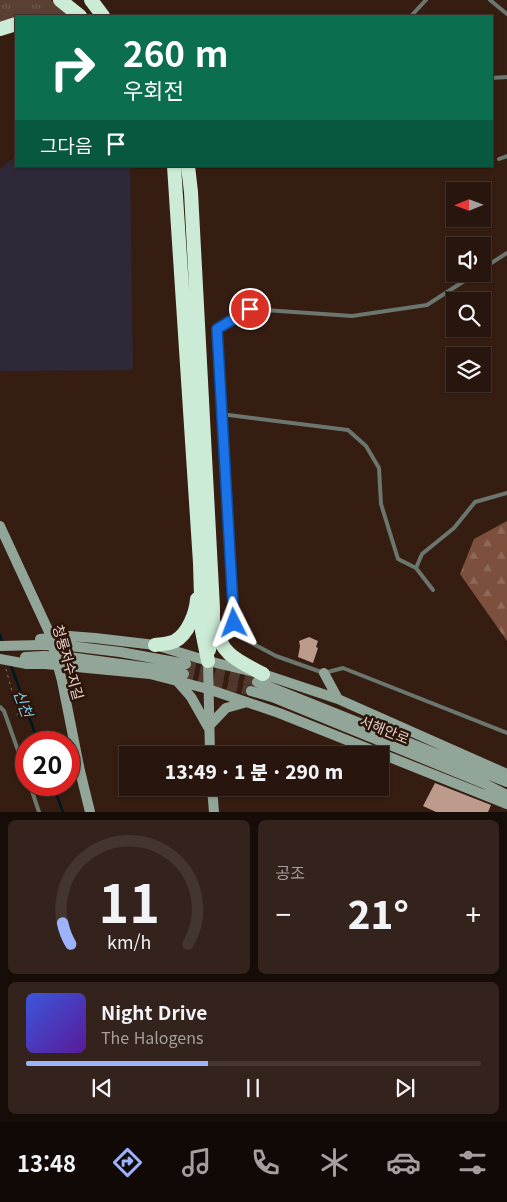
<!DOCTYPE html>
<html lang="ko">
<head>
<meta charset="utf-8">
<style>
	:root { --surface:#28160e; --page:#34231c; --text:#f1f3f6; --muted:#a59f9e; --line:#44352e; --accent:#9db4fd }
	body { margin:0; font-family:Georgia,"Noto Sans KR",serif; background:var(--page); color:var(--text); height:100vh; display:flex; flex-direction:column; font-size:19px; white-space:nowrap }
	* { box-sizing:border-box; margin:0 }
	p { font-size:16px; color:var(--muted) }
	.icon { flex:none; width:28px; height:28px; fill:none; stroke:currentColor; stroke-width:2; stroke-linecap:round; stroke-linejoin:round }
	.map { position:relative; height:812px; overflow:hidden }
	.side { display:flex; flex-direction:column; gap:8px; padding:8px; background:#160c08; flex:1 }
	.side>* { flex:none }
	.top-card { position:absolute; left:15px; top:15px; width:478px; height:152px; border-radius:0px; box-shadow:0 1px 4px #0004,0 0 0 1px var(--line); background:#0b6e4f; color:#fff; overflow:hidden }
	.needle { width:32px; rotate:269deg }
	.fabs { position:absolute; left:446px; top:182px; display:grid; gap:10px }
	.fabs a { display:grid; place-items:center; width:45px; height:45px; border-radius:0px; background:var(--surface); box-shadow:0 1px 4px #0004,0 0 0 1px var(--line); font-size:25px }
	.speed { position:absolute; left:15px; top:731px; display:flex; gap:10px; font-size:25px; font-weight:700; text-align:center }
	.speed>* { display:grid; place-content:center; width:65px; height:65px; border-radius:50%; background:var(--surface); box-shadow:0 1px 4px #0004,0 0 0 1px var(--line); line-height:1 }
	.speed .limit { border:8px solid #d22; background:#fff; color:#111 }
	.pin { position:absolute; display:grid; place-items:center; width:42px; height:42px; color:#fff; margin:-21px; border:2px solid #fff; border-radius:50%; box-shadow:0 1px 5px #0007 }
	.me { position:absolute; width:55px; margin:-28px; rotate:357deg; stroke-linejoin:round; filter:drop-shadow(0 0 4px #0008) }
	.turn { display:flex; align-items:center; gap:18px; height:105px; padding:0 25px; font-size:22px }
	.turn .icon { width:65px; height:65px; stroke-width:2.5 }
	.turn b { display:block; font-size:35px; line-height:42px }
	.then { display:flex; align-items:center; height:48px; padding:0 25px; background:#0003; gap:10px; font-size:19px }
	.big { font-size:38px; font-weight:800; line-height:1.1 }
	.side .widget { flex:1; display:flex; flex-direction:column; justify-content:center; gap:8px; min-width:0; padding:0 18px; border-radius:8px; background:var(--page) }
	.side .dial { align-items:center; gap:0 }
	.dial svg { height:130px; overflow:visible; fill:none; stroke:var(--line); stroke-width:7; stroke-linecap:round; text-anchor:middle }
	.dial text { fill:var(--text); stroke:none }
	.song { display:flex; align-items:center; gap:15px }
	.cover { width:60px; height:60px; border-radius:8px; background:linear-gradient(135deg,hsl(230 70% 55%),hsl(270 70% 35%)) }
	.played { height:5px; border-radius:2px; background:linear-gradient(90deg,var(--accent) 40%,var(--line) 40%) }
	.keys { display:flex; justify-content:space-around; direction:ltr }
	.heat { display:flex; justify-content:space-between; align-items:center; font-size:28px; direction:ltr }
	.side .tiles { flex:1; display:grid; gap:8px; grid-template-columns:1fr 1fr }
	.widget:last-child { grid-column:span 2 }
	.trip { position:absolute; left:119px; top:746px; width:270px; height:50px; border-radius:0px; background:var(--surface); box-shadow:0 1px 4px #0004,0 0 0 1px var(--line); font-weight:800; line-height:50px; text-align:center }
	.tabs { display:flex; height:80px; justify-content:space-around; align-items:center; background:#100906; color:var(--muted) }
	.tabs .icon { width:35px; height:35px }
	.tabs .on { color:var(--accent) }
	.tabs b { font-size:22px; color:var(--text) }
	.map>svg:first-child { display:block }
</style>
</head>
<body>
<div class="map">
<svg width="507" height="812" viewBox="0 0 507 812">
	<defs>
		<pattern id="grass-tufts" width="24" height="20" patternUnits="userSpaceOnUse" patternTransform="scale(1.25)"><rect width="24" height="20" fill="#5a3f33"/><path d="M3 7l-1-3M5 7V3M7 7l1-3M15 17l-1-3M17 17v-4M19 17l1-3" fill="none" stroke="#725a4f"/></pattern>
		<pattern id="forest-firs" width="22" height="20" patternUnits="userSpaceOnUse" patternTransform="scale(1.25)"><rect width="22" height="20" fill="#7c503d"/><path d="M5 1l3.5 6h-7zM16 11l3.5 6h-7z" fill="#8e6858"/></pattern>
	</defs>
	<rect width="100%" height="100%" fill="#361d12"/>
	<!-- industrial -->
	<path fill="#2f2838" d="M16 156V166H130L133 370 0 371V169Z"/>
	<!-- grass -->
	<path fill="url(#grass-tufts)" d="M0 0H51L72 16H16V19L0 24Z"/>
	<!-- forest -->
	<path fill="url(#forest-firs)" d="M507 521V641L460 574 474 539Z"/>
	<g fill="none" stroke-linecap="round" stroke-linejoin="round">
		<!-- stream -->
		<path stroke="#001721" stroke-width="2.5" d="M0 635 3 643
			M11 665 38 742
			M53 785 63 812"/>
	</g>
	<!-- building -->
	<path fill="#bc9b8d" d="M309 637 318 641 316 647 318 648 313 663 298 657 300 646 299 641Z
		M435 783 491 805 488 812H436L423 806Z"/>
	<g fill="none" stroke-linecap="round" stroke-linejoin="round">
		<!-- secondary-tunnel -->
		<path stroke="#50382e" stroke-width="10" stroke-dasharray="10 5" stroke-linecap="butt" d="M186 664 257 682
			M184 674 251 691"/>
		<!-- path -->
		<path stroke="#89736a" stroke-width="1" stroke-dasharray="2.5 4" stroke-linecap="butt" d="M6 669 18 714 13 716"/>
		<!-- lane -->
		<path stroke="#6a766e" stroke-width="4" d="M490 0 507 14
			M411 16 426 0
			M491 78 507 77
			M499 159 507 156
			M482 269 507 253
			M475 274 427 305 352 316 250 309 217 329 234 623 242 638 276 656 324 673 343 668 507 733
			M221 414 348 430 366 446 379 468 381 504 398 559 416 568 433 590
			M416 568 422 554 454 528 475 502 507 493
			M0 707 4 711 26 773
			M30 785 39 812"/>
		<!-- secondary -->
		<path stroke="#91a598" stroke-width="10" d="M0 526 49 632 62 681 80 771 90 812
			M69 636 95 638 155 645 208 661 263 674 338 699 507 774
			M0 646 41 645
			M70 646 120 652 186 664
			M25 657 43 656
			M69 657 165 670 184 674
			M208 661 210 755
			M27 664H45
			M66 666 150 674 208 689 279 713 507 804
			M324 673 338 699
			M177 681 191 697 208 727 226 708 247 702
			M257 682 507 782
			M251 691 275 698 483 783 507 795
			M212 788 214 812"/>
		<!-- highway -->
		<path stroke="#cbebd6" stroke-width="14" d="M60 0 80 16
			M91 0 103 16
			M0 29 16 24
			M174 166 200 563 202 631 208 661
			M188 166 191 192 213 608V630L209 650
			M216 626C220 655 239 661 263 674
			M155 645C162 644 169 644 175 641 188 634 196 613 197 599"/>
		<!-- secondary-bridge -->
		<path stroke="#91a598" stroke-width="10" d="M40 639 69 636
			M41 645 70 646
			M43 656 69 657
			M0 659 27 664
			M45 664 66 666"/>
	</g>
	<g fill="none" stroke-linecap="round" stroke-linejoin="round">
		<!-- route casing -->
		<g stroke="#114b97" stroke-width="12">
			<path id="route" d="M234 623 217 329 250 309"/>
		</g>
		<!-- route -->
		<use href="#route" stroke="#1a73e8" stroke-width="9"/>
	</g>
	<g text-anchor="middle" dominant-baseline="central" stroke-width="5" stroke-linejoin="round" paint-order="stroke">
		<!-- street labels -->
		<g font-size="14" fill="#e4d3cc" stroke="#2c1409">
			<text transform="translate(69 662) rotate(74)">청룡저수지길</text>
			<text transform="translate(385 729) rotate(22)">서해안로</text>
		</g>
		<!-- water labels -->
		<g font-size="15" font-style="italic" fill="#79cff2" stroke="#2c1409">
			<text transform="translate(24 703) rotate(70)">신천</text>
		</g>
	</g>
</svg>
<div class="fabs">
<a><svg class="needle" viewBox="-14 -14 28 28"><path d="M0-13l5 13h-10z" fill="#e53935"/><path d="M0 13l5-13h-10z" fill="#a59f9e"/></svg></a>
<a><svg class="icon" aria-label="sound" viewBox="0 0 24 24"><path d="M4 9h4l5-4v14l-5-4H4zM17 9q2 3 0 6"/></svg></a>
<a><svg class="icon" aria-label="search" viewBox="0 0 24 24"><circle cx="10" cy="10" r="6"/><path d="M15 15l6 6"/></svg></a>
<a><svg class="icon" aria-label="layers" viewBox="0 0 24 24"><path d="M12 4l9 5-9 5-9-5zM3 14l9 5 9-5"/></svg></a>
</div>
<div class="speed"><div class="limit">20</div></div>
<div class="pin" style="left:250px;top:309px;background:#d93025"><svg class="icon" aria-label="arrive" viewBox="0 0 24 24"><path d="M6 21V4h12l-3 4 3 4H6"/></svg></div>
<svg class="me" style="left:234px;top:623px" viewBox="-20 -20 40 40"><path d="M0-17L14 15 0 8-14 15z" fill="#1a73e8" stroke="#fff" stroke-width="4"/></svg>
<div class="trip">13:49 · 1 분 · 290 m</div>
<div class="top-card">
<div class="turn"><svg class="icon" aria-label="right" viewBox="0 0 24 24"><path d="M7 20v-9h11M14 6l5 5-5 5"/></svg><div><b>260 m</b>우회전</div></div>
<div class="then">그다음<svg class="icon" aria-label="arrive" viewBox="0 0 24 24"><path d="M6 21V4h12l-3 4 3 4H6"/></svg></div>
</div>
</div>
<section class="side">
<div class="tiles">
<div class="widget dial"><svg viewBox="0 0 100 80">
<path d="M14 69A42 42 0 1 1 86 69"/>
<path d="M14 69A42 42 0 0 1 9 56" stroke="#9db4fd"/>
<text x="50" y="56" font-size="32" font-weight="700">11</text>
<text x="50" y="72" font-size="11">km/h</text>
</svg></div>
<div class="widget"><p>공조</p>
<div class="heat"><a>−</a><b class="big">21°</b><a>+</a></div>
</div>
<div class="widget">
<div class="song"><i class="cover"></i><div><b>Night Drive</b><p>The Halogens</p></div></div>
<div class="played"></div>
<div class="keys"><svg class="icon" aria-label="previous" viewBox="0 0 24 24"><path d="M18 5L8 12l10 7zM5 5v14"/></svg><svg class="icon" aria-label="pause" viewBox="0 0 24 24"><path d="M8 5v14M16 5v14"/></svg><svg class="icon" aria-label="next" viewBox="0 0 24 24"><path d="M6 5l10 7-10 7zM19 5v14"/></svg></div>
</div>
</div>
</section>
<nav class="tabs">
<b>13:48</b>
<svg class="icon on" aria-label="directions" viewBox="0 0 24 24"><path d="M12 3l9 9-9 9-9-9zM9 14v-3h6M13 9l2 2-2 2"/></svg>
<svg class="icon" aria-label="music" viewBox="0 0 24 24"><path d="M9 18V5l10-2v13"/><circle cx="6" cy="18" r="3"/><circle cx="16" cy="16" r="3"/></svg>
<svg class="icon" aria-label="phone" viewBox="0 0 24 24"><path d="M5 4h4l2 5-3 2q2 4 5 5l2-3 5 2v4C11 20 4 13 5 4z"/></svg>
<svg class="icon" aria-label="climate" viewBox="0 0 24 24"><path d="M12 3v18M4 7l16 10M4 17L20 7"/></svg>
<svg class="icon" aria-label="car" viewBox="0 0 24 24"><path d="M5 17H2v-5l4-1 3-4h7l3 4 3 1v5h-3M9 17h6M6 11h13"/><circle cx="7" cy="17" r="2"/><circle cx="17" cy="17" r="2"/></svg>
<svg class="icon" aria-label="filters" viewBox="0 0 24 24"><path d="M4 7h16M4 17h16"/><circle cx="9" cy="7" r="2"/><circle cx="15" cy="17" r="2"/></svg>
</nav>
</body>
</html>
